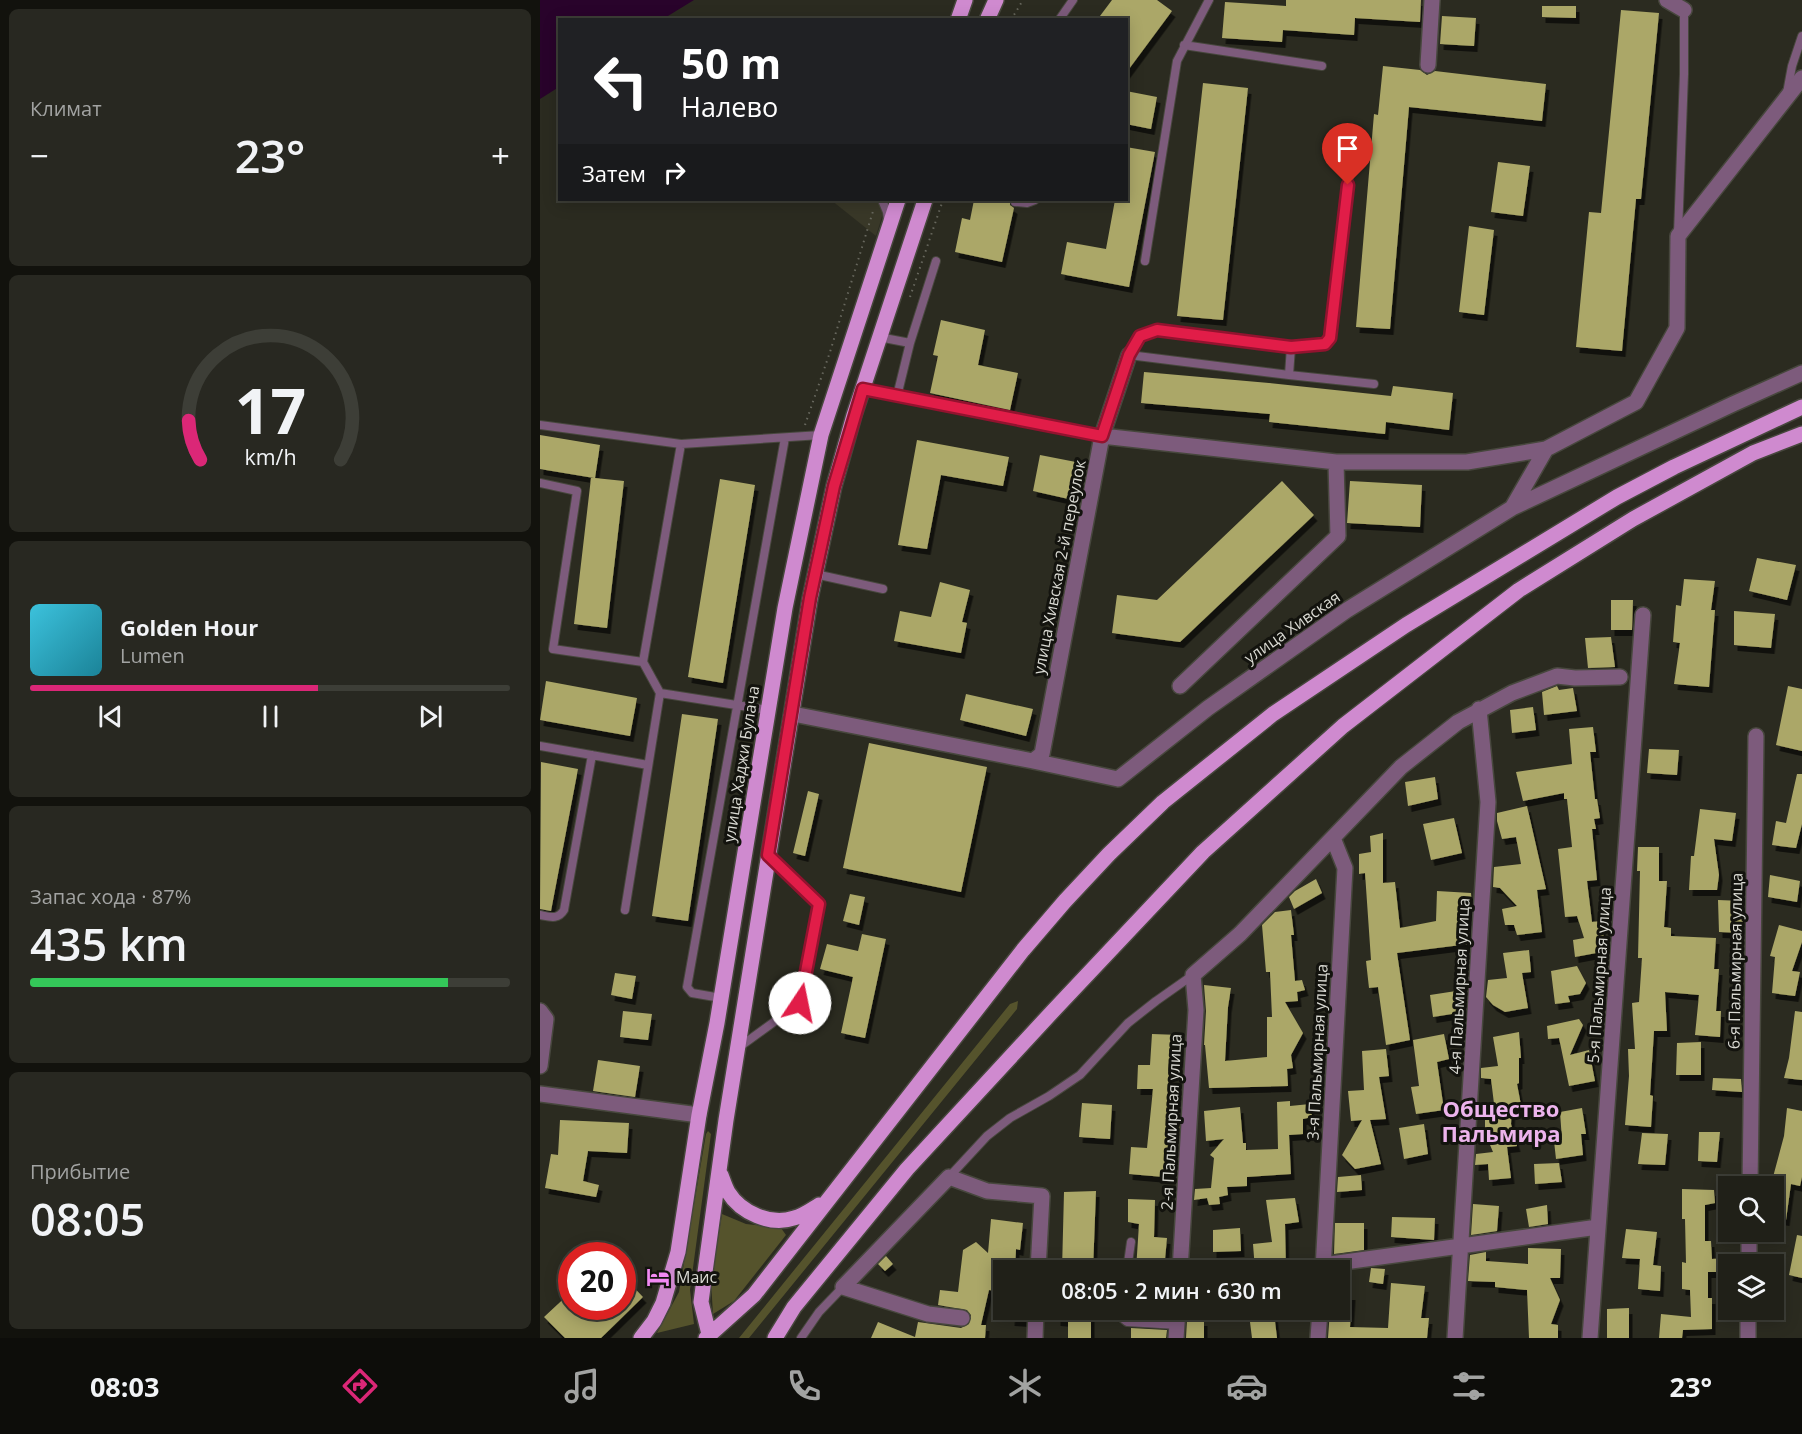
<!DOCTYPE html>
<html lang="ru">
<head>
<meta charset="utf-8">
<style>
	:root { --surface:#202018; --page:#282821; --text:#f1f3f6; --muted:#a2a3a2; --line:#3d3e37; --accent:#db2777 }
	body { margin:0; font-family:"Open Sans",sans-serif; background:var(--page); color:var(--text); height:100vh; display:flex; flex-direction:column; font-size:22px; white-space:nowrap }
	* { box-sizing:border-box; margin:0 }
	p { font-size:20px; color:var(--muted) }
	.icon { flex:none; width:33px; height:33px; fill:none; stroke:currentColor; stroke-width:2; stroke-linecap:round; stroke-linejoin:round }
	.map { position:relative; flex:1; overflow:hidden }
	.drawer { display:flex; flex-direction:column; gap:9px; padding:9px; background:#12120d; width:540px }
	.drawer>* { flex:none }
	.hud { position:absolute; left:18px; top:18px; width:570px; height:183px; border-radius:0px; box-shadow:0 3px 15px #0003,0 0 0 2px var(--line); background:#202124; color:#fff; overflow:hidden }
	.tools { position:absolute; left:1178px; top:1176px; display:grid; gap:12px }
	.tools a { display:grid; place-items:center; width:66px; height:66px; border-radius:0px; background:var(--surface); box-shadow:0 3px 15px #0003,0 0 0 2px var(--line); font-size:30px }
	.speed { position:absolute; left:18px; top:1242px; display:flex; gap:12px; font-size:30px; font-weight:700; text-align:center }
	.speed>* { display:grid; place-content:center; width:78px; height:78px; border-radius:50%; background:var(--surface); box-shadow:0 3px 15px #0003,0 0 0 2px var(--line); line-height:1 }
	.speed .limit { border:9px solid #d22; background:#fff; color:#111 }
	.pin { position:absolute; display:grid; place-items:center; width:51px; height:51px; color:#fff; margin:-62px -26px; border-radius:50% 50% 50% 0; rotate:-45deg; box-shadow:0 0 6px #0007 }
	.pin .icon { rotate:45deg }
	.me { position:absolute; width:66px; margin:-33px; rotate:11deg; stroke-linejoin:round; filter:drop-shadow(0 0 4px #0008) }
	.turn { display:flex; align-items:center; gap:21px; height:126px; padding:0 24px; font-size:27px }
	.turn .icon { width:78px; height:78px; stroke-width:2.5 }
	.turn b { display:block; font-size:42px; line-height:51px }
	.then { display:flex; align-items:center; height:57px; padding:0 24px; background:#0003; gap:12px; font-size:22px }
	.big { font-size:45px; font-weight:600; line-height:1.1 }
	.drawer .card { flex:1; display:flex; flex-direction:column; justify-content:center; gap:9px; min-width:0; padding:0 21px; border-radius:9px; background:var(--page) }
	.drawer .dial { align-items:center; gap:0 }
	.dial svg { height:156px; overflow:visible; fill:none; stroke:var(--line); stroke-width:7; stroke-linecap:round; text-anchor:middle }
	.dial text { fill:var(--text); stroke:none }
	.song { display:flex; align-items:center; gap:18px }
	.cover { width:72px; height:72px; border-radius:9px; background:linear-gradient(135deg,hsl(190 70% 55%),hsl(190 70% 35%)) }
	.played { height:6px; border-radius:3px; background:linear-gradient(90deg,var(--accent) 60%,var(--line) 60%) }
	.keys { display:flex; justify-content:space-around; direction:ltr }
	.heat { display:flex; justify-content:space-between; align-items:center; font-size:33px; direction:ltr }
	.charge { height:9px; border-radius:4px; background:linear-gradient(90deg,#34c759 87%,var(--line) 0) }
	.trip { position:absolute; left:453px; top:1260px; width:357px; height:60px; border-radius:0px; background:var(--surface); box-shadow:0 3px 15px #0003,0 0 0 2px var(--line); font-weight:600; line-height:60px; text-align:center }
	.dock { display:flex; height:96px; justify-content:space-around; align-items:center; background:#0d0d0a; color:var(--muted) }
	.dock .icon { width:42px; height:42px }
	.dock .active { color:var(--accent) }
	.dock b { font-size:27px; color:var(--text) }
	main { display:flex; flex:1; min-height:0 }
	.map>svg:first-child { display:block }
</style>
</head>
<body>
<main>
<section class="drawer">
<div class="card"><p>Климат</p>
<div class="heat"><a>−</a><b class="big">23°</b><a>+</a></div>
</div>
<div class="card dial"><svg viewBox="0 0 100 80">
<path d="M14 69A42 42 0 1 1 86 69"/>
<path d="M14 69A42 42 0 0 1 8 49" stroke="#db2777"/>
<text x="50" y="56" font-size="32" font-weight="700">17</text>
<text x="50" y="72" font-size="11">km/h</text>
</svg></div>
<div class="card">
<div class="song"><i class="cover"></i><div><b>Golden Hour</b><p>Lumen</p></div></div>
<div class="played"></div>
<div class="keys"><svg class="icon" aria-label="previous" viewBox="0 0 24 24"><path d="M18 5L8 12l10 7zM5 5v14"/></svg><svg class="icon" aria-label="pause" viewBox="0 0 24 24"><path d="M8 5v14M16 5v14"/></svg><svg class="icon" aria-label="next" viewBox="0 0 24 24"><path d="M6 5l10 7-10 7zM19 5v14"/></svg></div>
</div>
<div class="card"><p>Запас хода · 87%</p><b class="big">435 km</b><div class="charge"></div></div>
<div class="card"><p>Прибытие</p><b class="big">08:05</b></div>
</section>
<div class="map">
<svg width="1262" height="1338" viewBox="0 0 1262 1338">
	<defs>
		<filter id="shadow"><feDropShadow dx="3.5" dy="6" stdDeviation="0" flood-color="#0009"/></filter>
	</defs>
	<rect width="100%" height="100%" fill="#2b2b20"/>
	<!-- built -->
	<path fill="#393828" d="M291 200H347L336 236Z"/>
	<!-- green -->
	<path fill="#55532c" d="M478 1001 477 1009 209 1338H199L470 1004Z
		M168 1131 171 1134 150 1290 154 1324 117 1333 139 1292 166 1134Z
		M182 1214 206 1224 241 1228 246 1235 194 1301 173 1314 171 1282Z"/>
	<!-- water -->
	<path fill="#29032b" d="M0 0H154L123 19 20 20 19 87 0 99Z"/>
	<!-- building -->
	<path fill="#aba768" filter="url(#shadow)" d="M572 0H617L632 11 586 73V20H557Z
		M746 0H881L880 22 815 18 814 35 743 30 742 42 682 38 685 2 746 6Z
		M1002 6H1036V18L1002 17Z
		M1081 10 1119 13 1101 199H1096L1082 351 1036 347 1049 212 1061 213Z
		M902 16 936 18 934 46 900 44Z
		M843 66 880 70 887 75 895 71 1006 84 1002 121 869 107 850 329 816 327 834 114 838 115Z
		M663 83 708 88 683 320 637 316Z
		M586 91 617 97 611 129 586 124Z
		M586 147 615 152 589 287 521 274 527 242 566 249 575 200H586Z
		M958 162 990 166 983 216 951 212Z
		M434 200H470V205L474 208 462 262 415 252 422 218 430 220Z
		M929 226 954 230 944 315 919 312Z
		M401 320 445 330 438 365 478 373 470 410 390 393 398 356 393 355Z
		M604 372 729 383 851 396 853 386 913 393 909 430 846 422 845 434 729 422 730 414 601 403Z
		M0 435 60 445 55 478 84 481 67 628 34 624 51 478H54L0 469Z
		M377 440 469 457 463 486 401 475 387 549 358 545Z
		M500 455 541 463 533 500 493 491Z
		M180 479 215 485 183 683 148 677Z
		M742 481 774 515 640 642 572 633 577 595 617 600Z
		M810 481 882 485 880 527 807 523Z
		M1217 558 1256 565 1247 600 1209 591Z
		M1144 579 1175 581 1171 610H1175L1169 687 1134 684 1140 643 1133 642 1136 605 1141 606Z
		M400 582 430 590 422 622 427 623 421 653 354 641 360 611 391 617Z
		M1071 600H1093L1092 630H1071Z
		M1194 611 1235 614 1231 648 1194 645Z
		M1071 637 1075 667 1048 668 1045 638Z
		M6 681 97 698 90 736 0 720Z
		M1017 686 1019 690 1033 688 1037 711 1004 715 1002 692Z
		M1248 686 1262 689V751L1236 745Z
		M426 694 493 709 486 736 420 720Z
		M993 707 996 730 972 733 970 710Z
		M142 714 178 719 148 921 112 916Z
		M1053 727 1056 752H1050L1055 799H1057L1060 818 1054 819 1056 829H1052L1057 880 1047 881 1052 922 1060 921 1067 951 1035 957 1033 940 1044 938 1037 916 1025 917 1018 849 1032 847 1027 799H1024V793L983 801 976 772 1032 764 1029 729Z
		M329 743 447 767 421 892 303 868Z
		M1109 749 1139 750 1137 775 1107 773Z
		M1 762 38 769 11 911 0 909Z
		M1257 774H1262V824L1256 848 1232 845 1236 821 1246 823Z
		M895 777 898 799 868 806 865 782Z
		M268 791 279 794 265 856 253 853Z
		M987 806 1006 889 997 890 1002 932 977 935 974 925H965L962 909 977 906 960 888 953 887 954 867 981 864 976 837 962 839 957 821V813Z
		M1160 809 1196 813 1192 841 1174 839 1179 875 1177 890H1149L1151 856H1154Z
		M914 818 922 853 891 860 883 824Z
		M843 833V883L855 882 860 928 896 921 897 891 931 893 932 906 930 908 929 944 857 953 870 1040 846 1045 838 987 829 988 826 961 831 960 825 873 819 874V854L831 852 830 836Z
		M1098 847H1119V881H1127L1124 927 1131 928V936L1176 938 1174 969H1179L1176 1011H1181L1180 1037 1155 1035 1159 995 1125 992 1127 1031H1114L1110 1095 1113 1096 1111 1127 1085 1125 1089 1076 1088 1049H1095L1092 1003 1099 1002 1102 958H1098L1100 871H1097Z
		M1230 875 1260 881 1257 902 1228 897Z
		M776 879 782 893 754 909 749 897 755 891Z
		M310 894 325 897 319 925 303 921Z
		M1178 900 1203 901V933L1179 932Z
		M751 910 754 935H751L755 981 762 980 765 990 757 992 758 1001 745 1002 763 1033 751 1055 753 1068 747 1069 748 1086 669 1088 665 1045H664L666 1011 664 985 691 988 688 1007 685 1061 727 1057V1017H732L730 972H726L722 925 735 912Z
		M1239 925 1262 931V942L1252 971 1260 972 1255 996 1232 993 1235 957 1230 956Z
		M322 934 346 939 325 1038 301 1033 313 977 280 969 287 944 318 951Z
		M989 950 991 972 982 973 988 1008 965 1012 953 1005 946 997 948 980 967 978 963 953Z
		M1037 966 1046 983 1040 994 1028 996 1030 1002 1015 1004 1011 971Z
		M75 973 96 976 92 999 71 995Z
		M916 991 918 1013 893 1017 890 995Z
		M83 1011 112 1014 108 1040 80 1037Z
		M1255 1011 1262 1012V1080L1244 1078 1249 1058Z
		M1039 1019 1043 1025 1030 1055 1049 1050 1055 1081 1029 1086 1019 1038 1008 1039 1007 1026Z
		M979 1032 981 1058H979V1083L977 1084 981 1105 972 1106 971 1124 977 1146 967 1147 971 1178 949 1180 948 1164 935 1165 936 1154 953 1152 945 1133V1113L955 1112 951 1079 941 1078V1068L958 1066 953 1037Z
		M612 1034 640 1035 639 1059 630 1058 627 1103 640 1104 639 1135H631L624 1177 589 1174 591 1147 607 1148 613 1089H597L598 1065H610Z
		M904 1034 909 1059 897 1062 904 1110 876 1114 871 1087 879 1086 873 1040Z
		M1161 1042V1075H1136L1137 1043Z
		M846 1049 849 1076 839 1077 846 1119 830 1120 841 1164 815 1169 802 1155 822 1120 811 1121 808 1091 824 1090 822 1051Z
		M58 1060 100 1066 95 1097 53 1091Z
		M1173 1078 1201 1079 1202 1092 1172 1090Z
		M750 1101V1106L770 1104 772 1117 763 1119V1134L749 1135 751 1174 707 1177V1186L687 1187 688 1195 679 1197 680 1204 669 1205 667 1198 654 1200 655 1189 671 1188 674 1158 670 1155 684 1139 666 1141 664 1111 700 1107 703 1143H706V1150L738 1149 737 1102Z
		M542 1103 572 1105 570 1139 539 1137Z
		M1042 1108 1046 1134H1041L1043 1155 1016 1159 1014 1141 1022 1140 1020 1112Z
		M1247 1108 1262 1111V1177L1260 1186 1251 1184 1246 1220 1233 1218V1177L1244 1136Z
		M20 1120 89 1123 87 1153 48 1151 43 1181 59 1185 56 1197 5 1188 11 1154 18 1155Z
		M884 1124 888 1154 864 1159 859 1128Z
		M1159 1132H1180L1177 1162 1158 1161Z
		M1102 1133 1128 1134 1125 1165 1098 1164Z
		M1019 1163 1022 1182 995 1184 994 1164Z
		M821 1175 822 1190 797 1192 798 1177Z
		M1142 1189 1174 1190 1175 1203 1165 1205V1241H1171L1172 1259 1188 1258V1272H1168V1298H1172V1329L1143 1330 1142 1338H1119L1121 1314 1151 1317 1150 1290 1142 1289V1262L1146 1263 1145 1219H1142Z
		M556 1191 553 1270H522L524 1192Z
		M755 1198 759 1222 745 1224 746 1270H715L713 1244 732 1242 726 1200Z
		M588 1199 615 1200 614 1237 627 1238 624 1270H596L599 1224 588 1222Z
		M933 1204 959 1206 957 1231 931 1235Z
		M1007 1205 1008 1224 989 1227 986 1209Z
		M852 1217 895 1218 894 1240 851 1237Z
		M451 1219 483 1223 480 1250 476 1249 475 1270H464V1292L449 1290 441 1325H446L445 1338H331L338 1322 375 1337 378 1322 421 1328 429 1324 431 1315 427 1310 398 1305 400 1290 418 1292 423 1250 436 1242 448 1253Z
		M795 1223H824V1250L794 1254Z
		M700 1228 701 1251 673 1252V1230Z
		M1086 1229 1117 1232 1113 1265 1121 1266 1120 1291 1098 1289 1100 1259 1082 1258Z
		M1257 1235 1262 1236V1278L1249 1275Z
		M988 1248 1021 1249 1020 1278H1010L1020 1300 1011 1324 1018 1325V1338H989L987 1290 955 1287V1282L928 1281 930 1255 946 1252V1261L988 1264Z
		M346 1256 353 1264 345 1271 338 1264Z
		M831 1268 845 1269 843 1284 829 1282Z
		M82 1275 103 1297 61 1338H25L4 1317 32 1291V1306H82Z
		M851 1283 885 1286 881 1318H889L887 1338H788L790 1310H800V1294H812L810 1327 848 1328Z
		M1089 1308V1338H1067V1309Z
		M472 1310H486V1321L471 1320Z
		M517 1310H551V1338H528V1321L517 1320Z
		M591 1310H621V1318L591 1316Z
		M734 1313 737 1338H712L709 1314Z
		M647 1320H664V1338H646Z
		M591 1328 627 1330 626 1338H591Z"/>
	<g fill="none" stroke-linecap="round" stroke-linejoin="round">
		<!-- service casing -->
		<g stroke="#47473d" stroke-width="10">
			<path id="service" d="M519 20 533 0
				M644 45 782 66
				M1247 93 1252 66 1262 36
				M342 200 347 212 348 221
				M475 202 487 203 495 200
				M1138 233 1144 74V10
				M605 261 637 61 669 0
				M339 337 370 343 357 396
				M370 343 396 261
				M751 347 749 375 834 384
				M749 375 589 355 600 336 617 330 751 347 785 344 790 338 813 141
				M323 389 562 436
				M0 425 141 444 281 435
				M0 483 37 491 13 649 103 662 141 444
				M275 574 343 589
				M103 662 120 693 228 710
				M0 746 108 765
				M85 910 120 693
				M0 915C10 917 18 920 24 910L52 755
				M181 998 152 993 147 987 245 438
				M198 1048 260 1003 279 904 229 856
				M409 1177 447 1136 470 1118 509 1096 540 1075 588 1023 616 1001 653 975
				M587 1270 591 1242
				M583 1310 582 1318 587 1322 637 1325
				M261 1338 279 1312 303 1287"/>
		</g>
		<!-- minor casing -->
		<g stroke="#47473d" stroke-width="18">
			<path id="minor" d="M1127 0 1144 10
				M888 65 892 0
				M562 436 796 462H927L1006 449 1096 402 1137 328 1138 236 1262 78
				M972 508 1193 404 1262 373
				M640 686 798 536 796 462
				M253 714 493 761 502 754 562 436 589 355
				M493 761 578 779 668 708 807 610 972 508 1006 449
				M0 1011 6 1019 0 1066
				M0 1094 159 1115
				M1210 1186 1216 736
				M1209 1264V1232
				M783 1265 1058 1227
				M640 1270 656 1010 653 975 700 934 861 767 918 722 972 693 1017 676 1035 678 1080 677
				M783 1270 805 868 793 838
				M422 1318 388 1314 303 1287 409 1177 447 1191 502 1196 498 1270
				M495 1338 496 1310
				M636 1338 638 1310
				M778 1338 780 1310
				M915 1338 948 802 939 709
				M1050 1338 1103 615
				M1208 1338V1310"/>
		</g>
		<!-- primary casing -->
		<g stroke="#47473d" stroke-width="18">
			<path id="primary" d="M418 20 425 0
				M447 20 456 0
				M181 1175C183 1180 185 1187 188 1192 201 1213 231 1226 254 1218 263 1216 271 1210 279 1205
				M101 1338 114 1321 123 1303 138 1252 159 1115 177 1023 245 608 281 435 358 200
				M166 1338 214 1295 483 950 525 901 569 854 623 802 733 714 866 625 1077 497 1134 467 1262 407
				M170 1338 161 1302 165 1272 186 1120 270 599 294 486 314 415 385 200
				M235 1338 254 1307 367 1169 513 1011 663 852 803 726 979 590 1093 519 1213 453 1262 434"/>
		</g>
		<!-- path -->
		<path stroke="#68685e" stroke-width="2" stroke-dasharray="1.5 4.5" stroke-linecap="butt" d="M471 20 483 0
			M370 297 403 200
			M265 425 290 352 334 208"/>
		<!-- service -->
		<use href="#service" stroke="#7d5b7c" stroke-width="8"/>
		<!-- minor -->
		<use href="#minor" stroke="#7d5b7c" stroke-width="15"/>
		<!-- primary -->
		<use href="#primary" stroke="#cf8acf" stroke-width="15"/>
	</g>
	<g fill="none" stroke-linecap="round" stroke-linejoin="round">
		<!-- route casing -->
		<g stroke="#92132f" stroke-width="15">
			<path id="route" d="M260 1003 279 904 228 855 270 598 294 486 323 389 562 436 589 355 600 336 617 330 751 347 785 344 790 338 808 185"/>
		</g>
		<!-- route -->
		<use href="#route" stroke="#e11d48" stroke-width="10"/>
	</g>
	<!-- icons -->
	<defs>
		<g id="hotel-bare" transform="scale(1.8)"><path d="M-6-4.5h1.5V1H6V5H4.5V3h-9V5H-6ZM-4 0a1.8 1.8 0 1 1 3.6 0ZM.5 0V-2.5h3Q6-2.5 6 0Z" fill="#f28af3" stroke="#13130e" stroke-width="2.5" paint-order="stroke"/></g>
	</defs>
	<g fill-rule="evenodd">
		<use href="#hotel-bare" x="118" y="1277"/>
	</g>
	<g text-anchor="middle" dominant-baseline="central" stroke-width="6" stroke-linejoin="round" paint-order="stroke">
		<!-- street labels -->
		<g font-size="16" fill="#dadad3" stroke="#13130e">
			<text transform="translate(519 567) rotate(-79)">улица Хивская 2-й переулок</text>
			<text transform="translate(752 627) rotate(-35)">улица Хивская</text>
			<text transform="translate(201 764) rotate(-81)">улица Хаджи Булача</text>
			<text transform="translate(1195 961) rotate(-89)">6-я Пальмирная улица</text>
			<text transform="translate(1059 975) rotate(-86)">5-я Пальмирная улица</text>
			<text transform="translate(919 986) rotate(-87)">4-я Пальмирная улица</text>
			<text transform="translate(777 1052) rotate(-87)">3-я Пальмирная улица</text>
			<text transform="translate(631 1122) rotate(-87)">2-я Пальмирная улица</text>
		</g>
		<!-- poi labels -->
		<g font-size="16" fill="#dadad3" stroke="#13130e" text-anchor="start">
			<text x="136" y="1277">Маис</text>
		</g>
		<!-- district labels -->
		<g font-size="22" font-weight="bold" fill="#ecb3ec" stroke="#13130e">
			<text x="961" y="1108">Общество<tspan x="961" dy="25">Пальмира</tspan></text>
		</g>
	</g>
</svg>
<div class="tools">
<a><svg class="icon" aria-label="search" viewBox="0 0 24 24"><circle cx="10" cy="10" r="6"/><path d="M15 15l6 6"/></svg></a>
<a><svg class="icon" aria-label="layers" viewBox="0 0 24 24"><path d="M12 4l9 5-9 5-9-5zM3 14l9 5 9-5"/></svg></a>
</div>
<div class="speed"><div class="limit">20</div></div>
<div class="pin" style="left:808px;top:185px;background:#d93025"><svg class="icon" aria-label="arrive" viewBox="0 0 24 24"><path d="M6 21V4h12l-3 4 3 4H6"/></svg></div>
<svg class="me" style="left:260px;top:1003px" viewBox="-20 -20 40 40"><circle r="19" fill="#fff"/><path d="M0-13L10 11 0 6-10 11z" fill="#e11d48"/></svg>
<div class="trip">08:05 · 2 мин · 630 m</div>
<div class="hud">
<div class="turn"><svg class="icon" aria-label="left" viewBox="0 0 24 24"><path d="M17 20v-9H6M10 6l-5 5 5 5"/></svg><div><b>50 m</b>Налево</div></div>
<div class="then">Затем<svg class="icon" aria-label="right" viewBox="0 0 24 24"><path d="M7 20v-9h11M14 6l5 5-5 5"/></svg></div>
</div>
</div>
</main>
<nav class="dock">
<b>08:03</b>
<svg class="icon active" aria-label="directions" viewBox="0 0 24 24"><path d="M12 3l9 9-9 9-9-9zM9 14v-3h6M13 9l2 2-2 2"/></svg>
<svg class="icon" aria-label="music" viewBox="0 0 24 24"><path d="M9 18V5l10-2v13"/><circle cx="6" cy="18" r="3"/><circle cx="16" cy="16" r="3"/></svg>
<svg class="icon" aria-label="phone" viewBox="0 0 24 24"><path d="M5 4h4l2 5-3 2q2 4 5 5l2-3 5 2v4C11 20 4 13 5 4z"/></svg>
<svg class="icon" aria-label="climate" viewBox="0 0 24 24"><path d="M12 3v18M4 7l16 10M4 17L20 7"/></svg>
<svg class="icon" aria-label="car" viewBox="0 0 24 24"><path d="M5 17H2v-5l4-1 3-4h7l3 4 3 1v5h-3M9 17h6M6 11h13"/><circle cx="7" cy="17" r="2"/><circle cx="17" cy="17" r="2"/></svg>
<svg class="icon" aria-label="filters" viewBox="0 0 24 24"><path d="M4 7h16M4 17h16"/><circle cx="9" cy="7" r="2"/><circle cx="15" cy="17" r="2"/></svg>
<b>23°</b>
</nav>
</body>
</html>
